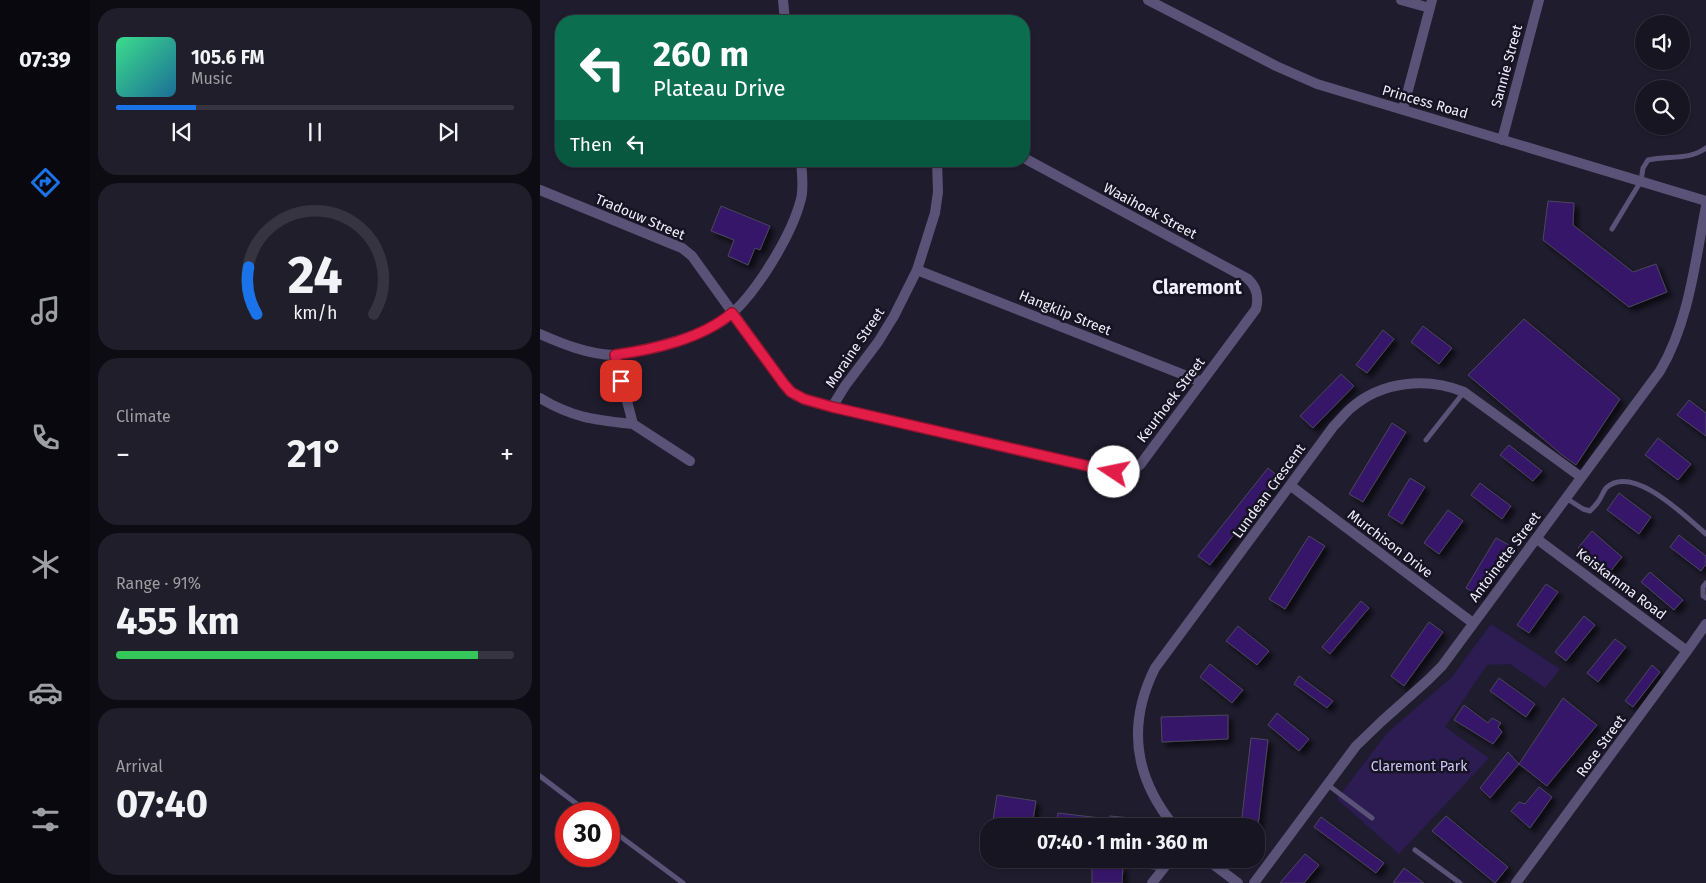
<!DOCTYPE html>
<html lang="en">
<head>
<meta charset="utf-8">
<style>
	:root { --surface:#171522; --page:#201e2a; --text:#f1f3f6; --muted:#9e9fa5; --line:#363440; --accent:#1a73e8 }
	body { margin:0; font-family:"Fira Sans",sans-serif; background:var(--page); color:var(--text); height:100vh; display:flex; flex-direction:column; font-size:19px; white-space:nowrap }
	* { box-sizing:border-box; margin:0 }
	p { font-size:16px; color:var(--muted) }
	.icon { flex:none; width:28px; height:28px; fill:none; stroke:currentColor; stroke-width:2; stroke-linecap:round; stroke-linejoin:round }
	.map { position:relative; flex:1; overflow:hidden }
	.drawer { display:flex; flex-direction:column; gap:8px; padding:8px; background:#0d0c13; width:450px }
	.drawer>* { flex:none }
	.guide { position:absolute; left:15px; top:15px; width:475px; height:152px; border-radius:20px; box-shadow:0 1px 4px #0004,0 0 0 1px var(--line); background:#0b6e4f; color:#fff; overflow:hidden }
	.tools { position:absolute; left:1095px; top:15px; display:grid; gap:10px }
	.tools a { display:grid; place-items:center; width:55px; height:55px; border-radius:50%; background:var(--surface); box-shadow:0 1px 4px #0004,0 0 0 1px var(--line); font-size:25px }
	.speed { position:absolute; left:15px; top:802px; display:flex; gap:10px; font-size:25px; font-weight:700; text-align:center }
	.speed>* { display:grid; place-content:center; width:65px; height:65px; border-radius:50%; background:var(--surface); box-shadow:0 1px 4px #0004,0 0 0 1px var(--line); line-height:1 }
	.speed .limit { border:8px solid #d22; background:#fff; color:#111 }
	.pin { position:absolute; display:grid; place-items:center; width:42px; height:42px; color:#fff; margin:-21px; border-radius:10px; box-shadow:0 2px 8px #0006 }
	.me { position:absolute; width:55px; margin:-28px; rotate:281deg; stroke-linejoin:round; filter:drop-shadow(0 0 4px #0008) }
	.turn { display:flex; align-items:center; gap:18px; height:105px; padding:0 15px; font-size:22px }
	.turn .icon { width:65px; height:65px; stroke-width:2.5 }
	.turn b { display:block; font-size:35px; line-height:42px }
	.then { display:flex; align-items:center; height:48px; padding:0 15px; background:#0003; gap:10px; font-size:19px }
	.big { font-size:38px; font-weight:700; line-height:1.1 }
	.drawer .tile { flex:1; display:flex; flex-direction:column; justify-content:center; gap:8px; min-width:0; padding:0 18px; border-radius:20px; background:var(--page) }
	.drawer .dial { align-items:center; gap:0 }
	.dial svg { height:130px; overflow:visible; fill:none; stroke:var(--line); stroke-width:7; stroke-linecap:round; text-anchor:middle }
	.dial text { fill:var(--text); stroke:none }
	.song { display:flex; align-items:center; gap:15px }
	.cover { width:60px; height:60px; border-radius:8px; background:linear-gradient(135deg,hsl(150 70% 55%),hsl(200 70% 35%)) }
	.played { height:5px; border-radius:2px; background:linear-gradient(90deg,var(--accent) 20%,var(--line) 20%) }
	.keys { display:flex; justify-content:space-around; direction:ltr }
	.heat { display:flex; justify-content:space-between; align-items:center; font-size:28px; direction:ltr }
	.charge { height:8px; border-radius:4px; background:linear-gradient(90deg,#34c759 91%,var(--line) 0) }
	.trip { position:absolute; left:440px; top:818px; width:285px; height:50px; border-radius:20px; background:var(--surface); box-shadow:0 1px 4px #0004,0 0 0 1px var(--line); font-weight:700; line-height:50px; text-align:center }
	main { display:flex; flex:1; min-height:0 }
	.tab-bar { display:flex; flex-direction:column; width:90px; justify-content:space-around; align-items:center; background:#09080e; color:var(--muted) }
	.tab-bar .icon { width:35px; height:35px }
	.tab-bar .selected { color:var(--accent) }
	.tab-bar b { font-size:22px; color:var(--text) }
	.map>svg:first-child { display:block }
</style>
</head>
<body>
<main>
<nav class="tab-bar">
<b>07:39</b>
<svg class="icon selected" aria-label="directions" viewBox="0 0 24 24"><path d="M12 3l9 9-9 9-9-9zM9 14v-3h6M13 9l2 2-2 2"/></svg>
<svg class="icon" aria-label="music" viewBox="0 0 24 24"><path d="M9 18V5l10-2v13"/><circle cx="6" cy="18" r="3"/><circle cx="16" cy="16" r="3"/></svg>
<svg class="icon" aria-label="phone" viewBox="0 0 24 24"><path d="M5 4h4l2 5-3 2q2 4 5 5l2-3 5 2v4C11 20 4 13 5 4z"/></svg>
<svg class="icon" aria-label="climate" viewBox="0 0 24 24"><path d="M12 3v18M4 7l16 10M4 17L20 7"/></svg>
<svg class="icon" aria-label="car" viewBox="0 0 24 24"><path d="M5 17H2v-5l4-1 3-4h7l3 4 3 1v5h-3M9 17h6M6 11h13"/><circle cx="7" cy="17" r="2"/><circle cx="17" cy="17" r="2"/></svg>
<svg class="icon" aria-label="filters" viewBox="0 0 24 24"><path d="M4 7h16M4 17h16"/><circle cx="9" cy="7" r="2"/><circle cx="15" cy="17" r="2"/></svg>
</nav>
<section class="drawer">
<div class="tile">
<div class="song"><i class="cover"></i><div><b>105.6 FM</b><p>Music</p></div></div>
<div class="played"></div>
<div class="keys"><svg class="icon" aria-label="previous" viewBox="0 0 24 24"><path d="M18 5L8 12l10 7zM5 5v14"/></svg><svg class="icon" aria-label="pause" viewBox="0 0 24 24"><path d="M8 5v14M16 5v14"/></svg><svg class="icon" aria-label="next" viewBox="0 0 24 24"><path d="M6 5l10 7-10 7zM19 5v14"/></svg></div>
</div>
<div class="tile dial"><svg viewBox="0 0 100 80">
<path d="M14 69A42 42 0 1 1 86 69"/>
<path d="M14 69A42 42 0 0 1 9 40" stroke="#1a73e8"/>
<text x="50" y="56" font-size="32" font-weight="700">24</text>
<text x="50" y="72" font-size="11">km/h</text>
</svg></div>
<div class="tile"><p>Climate</p>
<div class="heat"><a>−</a><b class="big">21°</b><a>+</a></div>
</div>
<div class="tile"><p>Range · 91%</p><b class="big">455 km</b><div class="charge"></div></div>
<div class="tile"><p>Arrival</p><b class="big">07:40</b></div>
</section>
<div class="map">
<svg width="1166" height="883" viewBox="0 0 1166 883">
	<defs>
		<filter id="shadow"><feDropShadow dx="4.5" dy="4.5" stdDeviation="2.5" flood-color="#0009"/></filter>
	</defs>
	<rect width="100%" height="100%" fill="#1f1c2d"/>
	<!-- green -->
	<path fill="#2c1c52" d="M951 624 1020 669 1005 688 970 664 947 665 905 727 949 758 859 854 797 799 847 733 912 677Z"/>
	<!-- building -->
	<path fill="#351868" stroke="#4a475a" filter="url(#shadow)" d="M1008 201 1034 203 1033 225 1093 272 1116 264 1127 292 1089 307 1003 240Z
		M181 206 230 226 220 250 215 248 208 265 188 256 194 240 171 231Z
		M984 319 1080 399 1036 465 1022 455 928 375Z
		M883 326 912 348 899 364 871 342Z
		M843 330 854 339 827 373 816 365Z
		M801 374 814 386 773 428 760 416Z
		M1149 400 1166 413V436L1137 415Z
		M852 423 866 432 823 502 809 494Z
		M1118 438 1151 464 1138 480 1105 455Z
		M969 445 1002 471 993 481 960 455Z
		M728 468 739 477 670 565 658 556Z
		M870 478 885 487 862 524 848 515Z
		M940 483 971 506 962 519 931 495Z
		M1079 493 1111 517 1099 534 1067 510Z
		M908 510 923 521 899 554 884 543Z
		M1052 531 1082 557 1069 573 1038 548Z
		M1139 535 1166 556V564L1161 571 1130 547Z
		M769 536 785 546 745 609 729 599Z
		M956 538 969 545 939 596 926 588Z
		M1110 572 1143 600 1134 610 1101 582Z
		M1006 584 1018 592 989 633 977 625Z
		M821 601 829 608 790 654 782 647Z
		M1044 616 1055 625 1026 661 1015 652Z
		M889 622 903 632 864 686 851 676Z
		M698 626 729 651 717 665 686 641Z
		M1075 639 1086 647 1058 682 1047 673Z
		M670 664 703 690 692 703 660 677Z
		M1112 665 1120 672 1093 707 1085 701Z
		M759 676 793 701 787 708 754 684Z
		M959 678 995 704 986 717 950 691Z
		M1023 698 1057 725 1007 786 979 764Z
		M924 705 948 723 952 718 961 723 958 727 962 732 953 744 914 720Z
		M737 713 769 739 759 751 728 725Z
		M688 715V739L622 742 621 717Z
		M711 738 728 740 718 826H701Z
		M968 752 979 764 950 798 940 788Z
		M999 787 1012 797 990 828 971 811 979 802 985 804Z
		M457 795 496 801 492 826H452Z
		M518 813 569 819 570 816 612 820 611 826H516Z
		M906 816 968 867 955 883 892 831Z
		M781 817 844 863 836 873 774 827Z
		M765 854 779 865 764 883H740Z
		M573 866 583 867 582 883H552V867Z
		M864 868 884 883H853Z"/>
	<g fill="none" stroke-linecap="round" stroke-linejoin="round">
		<!-- lane -->
		<path stroke="#5a5377" stroke-width="5" d="M1072 229 1101 181 1103 168 1108 160C1128 155 1148 161 1166 148
			M886 440 924 392
			M1026 498 1043 509 1050 511C1053 508 1056 505 1058 502 1061 498 1063 492 1066 488 1093 463 1146 517 1166 534
			M1166 583 1163 587V596L1166 598
			M0 776 50 814
			M788 785 832 818
			M69 828 143 883
			M875 850 920 883"/>
		<!-- street -->
		<path stroke="#5a5377" stroke-width="10" d="M243 0 245 21
			M608 0 736 66 777 84 1166 201
			M861 0 890 8
			M863 109 892 0
			M962 140 999 0
			M0 190 132 244 142 248 152 256 244 384 256 396 292 407 562 470C575 472 589 473 600 465L716 309C719 297 717 287 708 279L484 158
			M377 270 662 382
			M0 334C23 344 47 354 73 355 87 355 103 350 117 346 140 340 165 333 184 320 214 298 252 235 261 199 264 187 262 174 261 161
			M75 355 93 424 150 461
			M0 398C32 418 57 420 93 424
			M292 407 305 386 338 342 354 316 377 270 395 213 398 192 397 161
			M751 486 933 623
			M997 539 1147 651
			M634 826C594 777 587 724 615 668L793 427C799 421 805 413 811 408 842 381 887 377 924 392L1041 477
			M574 859 625 866
			M666 859 698 883
			M470 862 473 859
			M612 883 631 859
			M714 883 816 746 842 721 888 680 902 666 1120 371C1149 322 1155 262 1166 206
			M976 883 1147 651 1166 624"/>
	</g>
	<g fill="none" stroke-linecap="round" stroke-linejoin="round">
		<!-- route casing -->
		<g stroke="#92132f" stroke-width="12">
			<path id="route" d="M81 381 75 355C115 349 161 339 192 313L244 384 251 392 264 399 292 407 574 472"/>
		</g>
		<!-- route -->
		<use href="#route" stroke="#e11d48" stroke-width="9"/>
	</g>
	<g text-anchor="middle" dominant-baseline="central" stroke-width="5" stroke-linejoin="round" paint-order="stroke">
		<!-- street labels -->
		<g font-size="14" fill="#f1effb" stroke="#161323">
			<text transform="translate(967 66) rotate(-75)">Sannie Street</text>
			<text transform="translate(885 102) rotate(16)">Princess Road</text>
			<text transform="translate(610 211) rotate(28)">Waaihoek Street</text>
			<text transform="translate(100 217) rotate(23)">Tradouw Street</text>
			<text transform="translate(525 313) rotate(22)">Hangklip Street</text>
			<text transform="translate(315 348) rotate(-56)">Moraine Street</text>
			<text transform="translate(631 400) rotate(-53)">Keurhoek Street</text>
			<text transform="translate(729 491) rotate(-54)">Lundean Crescent</text>
			<text transform="translate(850 544) rotate(37)">Murchison Drive</text>
			<text transform="translate(965 557) rotate(-53)">Antoinette Street</text>
			<text transform="translate(1081 584) rotate(37)">Keiskamma Road</text>
			<text transform="translate(1061 746) rotate(-54)">Rose Street</text>
		</g>
		<!-- park labels -->
		<g font-size="14" fill="#cfc7f5" stroke="#161323">
			<text x="879" y="766">Claremont Park</text>
		</g>
		<!-- district labels -->
		<g font-size="19" font-weight="bold" fill="#f1effb" stroke="#161323">
			<text x="657" y="287">Claremont</text>
		</g>
	</g>
</svg>
<div class="tools">
<a><svg class="icon" aria-label="sound" viewBox="0 0 24 24"><path d="M4 9h4l5-4v14l-5-4H4zM17 9q2 3 0 6"/></svg></a>
<a><svg class="icon" aria-label="search" viewBox="0 0 24 24"><circle cx="10" cy="10" r="6"/><path d="M15 15l6 6"/></svg></a>
</div>
<div class="speed"><div class="limit">30</div></div>
<div class="pin" style="left:81px;top:381px;background:#d93025"><svg class="icon" aria-label="arrive" viewBox="0 0 24 24"><path d="M6 21V4h12l-3 4 3 4H6"/></svg></div>
<svg class="me" style="left:574px;top:472px" viewBox="-20 -20 40 40"><circle r="19" fill="#fff"/><path d="M0-13L10 11 0 6-10 11z" fill="#e11d48"/></svg>
<div class="trip">07:40 · 1 min · 360 m</div>
<div class="guide">
<div class="turn"><svg class="icon" aria-label="left" viewBox="0 0 24 24"><path d="M17 20v-9H6M10 6l-5 5 5 5"/></svg><div><b>260 m</b>Plateau Drive</div></div>
<div class="then">Then<svg class="icon" aria-label="left" viewBox="0 0 24 24"><path d="M17 20v-9H6M10 6l-5 5 5 5"/></svg></div>
</div>
</div>
</main>
</body>
</html>
